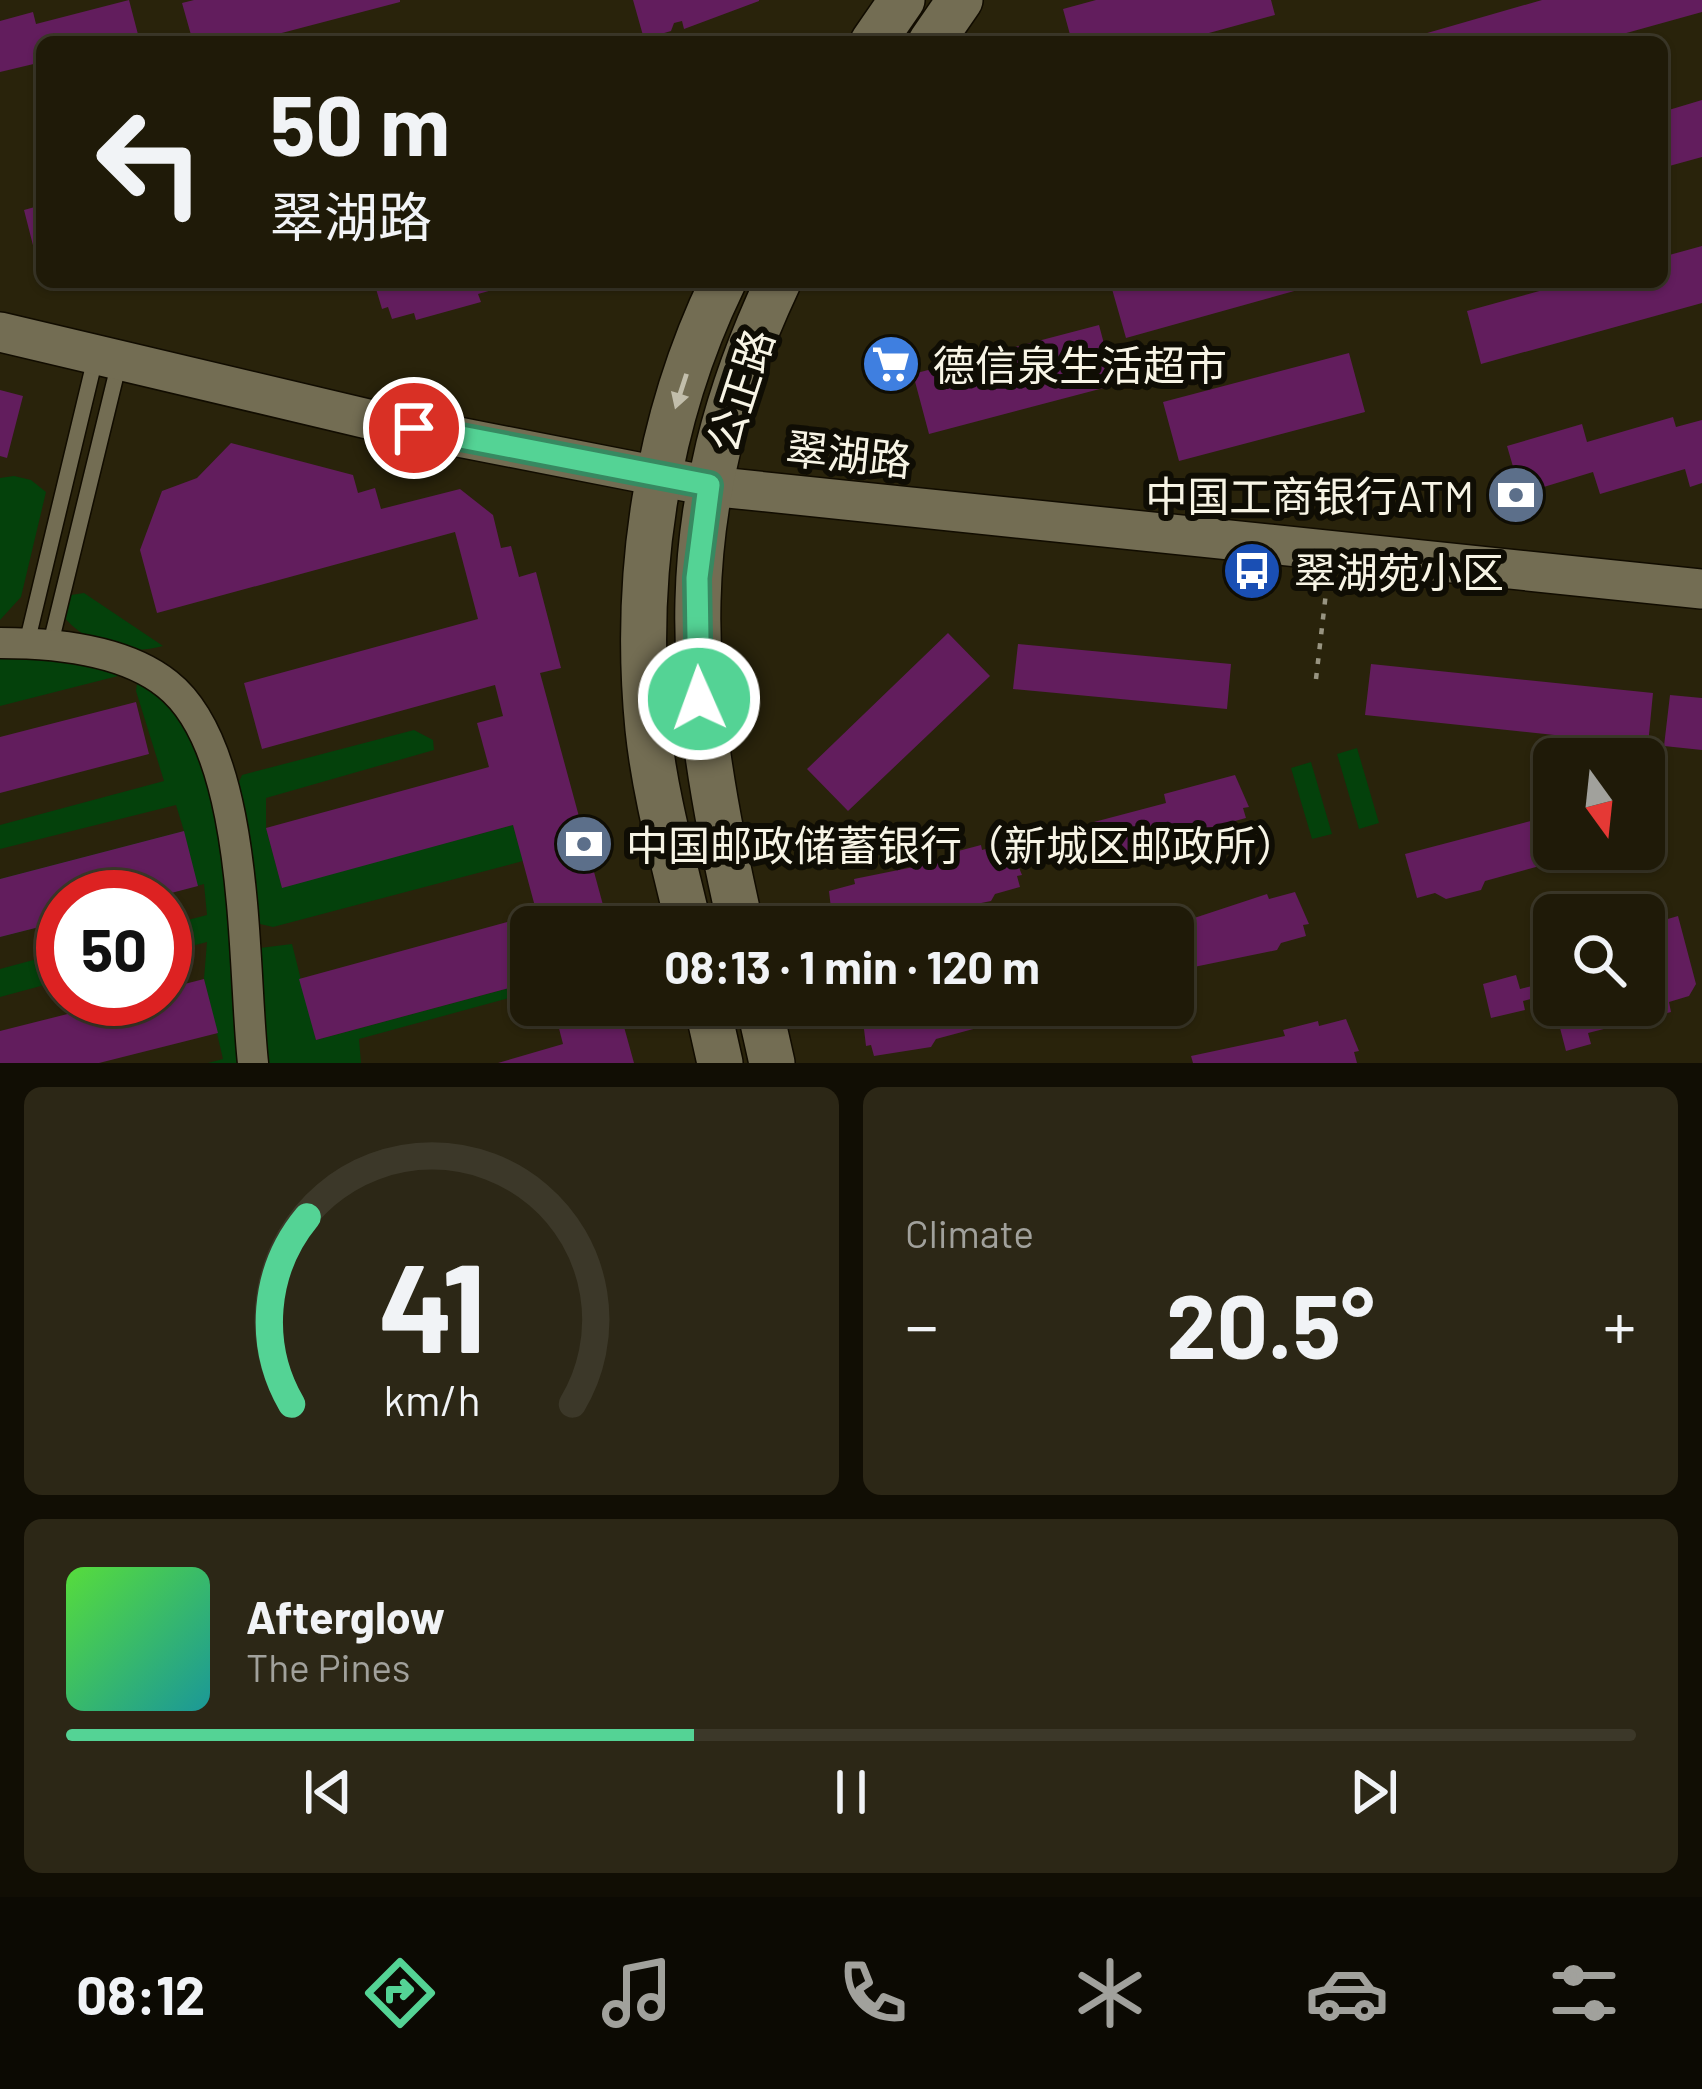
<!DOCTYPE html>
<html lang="en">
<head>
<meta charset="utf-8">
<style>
	:root { --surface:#1f1a08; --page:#2c2716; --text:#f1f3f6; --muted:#a1a19c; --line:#3c3829; --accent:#54d395 }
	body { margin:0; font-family:Barlow,"Noto Sans SC",sans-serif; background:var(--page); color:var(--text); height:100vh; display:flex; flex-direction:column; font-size:45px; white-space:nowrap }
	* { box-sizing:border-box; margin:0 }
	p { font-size:39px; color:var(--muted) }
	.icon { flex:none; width:66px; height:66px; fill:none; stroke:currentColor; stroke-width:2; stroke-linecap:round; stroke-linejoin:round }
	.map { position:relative; height:1063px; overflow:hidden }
	.details { display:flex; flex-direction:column; gap:24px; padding:24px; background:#110e04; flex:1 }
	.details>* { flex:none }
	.hud { position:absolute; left:36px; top:36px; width:1632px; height:252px; border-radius:18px; box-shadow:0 3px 9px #0004,0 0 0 3px var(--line); background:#1f1a08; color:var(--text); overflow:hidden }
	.needle { width:78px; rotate:165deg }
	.tools { position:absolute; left:1533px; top:738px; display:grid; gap:24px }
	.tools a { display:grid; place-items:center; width:132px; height:132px; border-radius:18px; background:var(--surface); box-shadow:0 3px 9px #0004,0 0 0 3px var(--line); font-size:60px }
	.speed { position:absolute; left:36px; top:870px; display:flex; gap:24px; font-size:60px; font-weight:700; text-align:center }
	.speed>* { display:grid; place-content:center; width:156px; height:156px; border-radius:50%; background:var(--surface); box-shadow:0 3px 9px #0004,0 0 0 3px var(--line); line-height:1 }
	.speed .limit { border:18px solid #d22; background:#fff; color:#111 }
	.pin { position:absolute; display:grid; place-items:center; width:102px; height:102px; color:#fff; margin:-51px; border:6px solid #fff; border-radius:50%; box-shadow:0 3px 12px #0007 }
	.me { position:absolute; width:132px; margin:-66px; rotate:358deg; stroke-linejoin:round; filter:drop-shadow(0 0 9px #0008) }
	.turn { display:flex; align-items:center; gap:42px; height:252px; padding:0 36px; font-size:54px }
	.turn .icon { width:156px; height:156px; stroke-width:2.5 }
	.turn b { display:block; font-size:84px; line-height:102px }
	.big { font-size:90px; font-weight:700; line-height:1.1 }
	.details .widget { flex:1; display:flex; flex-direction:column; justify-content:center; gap:18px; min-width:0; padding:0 42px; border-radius:18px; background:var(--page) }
	.details .dial { align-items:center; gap:0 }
	.dial svg { height:312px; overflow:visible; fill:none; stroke:var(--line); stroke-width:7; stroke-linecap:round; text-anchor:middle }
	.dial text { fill:var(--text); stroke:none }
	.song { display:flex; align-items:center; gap:36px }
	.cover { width:144px; height:144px; border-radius:18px; background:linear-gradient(135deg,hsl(110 70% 55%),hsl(180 70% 35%)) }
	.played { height:12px; border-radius:6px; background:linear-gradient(90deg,var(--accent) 40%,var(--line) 40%) }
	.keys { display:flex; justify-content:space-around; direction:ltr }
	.heat { display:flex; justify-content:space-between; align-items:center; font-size:66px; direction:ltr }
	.details .tiles { flex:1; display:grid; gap:24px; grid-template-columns:1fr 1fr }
	.widget:last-child { grid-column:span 2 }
	.trip { position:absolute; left:510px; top:906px; width:684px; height:120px; border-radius:18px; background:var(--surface); box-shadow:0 3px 9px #0004,0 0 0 3px var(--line); font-weight:700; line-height:120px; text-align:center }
	.tab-bar { display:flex; height:192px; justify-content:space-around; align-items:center; background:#0c0a03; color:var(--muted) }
	.tab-bar .icon { width:84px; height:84px }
	.tab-bar .on { color:var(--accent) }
	.tab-bar b { font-size:54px; color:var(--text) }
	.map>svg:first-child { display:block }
</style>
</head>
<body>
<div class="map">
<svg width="1702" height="1063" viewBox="0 0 1702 1063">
	<rect width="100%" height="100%" fill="#29230b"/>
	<!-- green -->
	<path fill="#04410b" d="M14 476 31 480 46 492 21 597 0 620V478Z
		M84 593 163 646C128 656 87 645 64 617L71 595Z
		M0 650 117 668 118 676 0 706Z
		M138 677C156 694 176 710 188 732 229 807 233 974 243 1063H208L223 1059 204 979 207 942 165 953V926L207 915 204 884 156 897H63V921L0 937V879L184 831 176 805 0 849V825L164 781 136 691Z
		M414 730 433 740 434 750 266 798V828L282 887 513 825 523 861 273 927 260 924 253 912 237 786 242 775Z
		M1357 748 1379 823 1359 829 1337 754Z
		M1311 762 1332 834 1312 839 1291 768Z
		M292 944 316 1040 531 982V992L359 1039 361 1063H268L260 948Z
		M63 952V980L0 997V969Z"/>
	<!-- building -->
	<path fill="#621d5d" d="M129 0 140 42H42V62L0 72V21L33 12 36 24Z
		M194 0H400V2L247 42H193L182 3Z
		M633 0H759V1L684 29 682 21 674 23 671 31 644 39Z
		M1096 0H1271L1275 15 1176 42H1072L1063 9Z
		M1542 0H1702V12L1594 42H1396Z
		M1702 100V157L1662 168V112Z
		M42 205V256L36 257 24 210Z
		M1702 246V303L1481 364 1467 311 1572 282H1662V257Z
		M374 282H502L503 287 478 294 481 302 416 320 414 313 392 319 388 307 382 309Z
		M1110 282H1323V283L1126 338Z
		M1099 325 1115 385 929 434 913 374Z
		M1349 353 1365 412 1179 461 1163 402Z
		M0 390 23 396 7 458 0 456Z
		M1673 417 1676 427 1702 420V483L1690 487 1685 469 1600 494 1593 472 1521 494 1507 446 1582 424 1587 442Z
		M231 443 353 475 358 493 375 488 381 509 460 489 493 515 501 548 511 546 519 577 536 572 561 668 540 673 609 927H531V982L316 1040 299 979 537 914 513 825 282 888 266 828 489 767 477 723 503 716 495 685 262 749 244 683 478 619 455 532 157 613 140 550 162 491 197 478Z
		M948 633 990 676 848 811 807 769Z
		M1018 644 1231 664 1227 709 1013 689Z
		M1371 664 1653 693 1648 745 1365 715Z
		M1670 695 1702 698V750L1664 746Z
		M136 702 149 754 0 793V737Z
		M1235 775 1249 807 1243 808 1246 818 1175 837 1178 847 1107 866 1104 857 1099 858 1094 822 1166 803 1164 794Z
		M1546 817 1558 861 1485 881 1481 890 1446 899 1435 893 1417 898 1405 854Z
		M184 831 198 886 156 897H63V921L0 937V879Z
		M1009 843 1022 875 1017 876 1020 887 995 894 991 901 903 919 895 927 833 926 829 891 855 884 854 879 948 860 947 854 981 845 982 850Z
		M1295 892 1309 924 1303 925 1306 936 1281 943 1277 950 1189 968 1173 978V927L1150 926 1174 919 1176 924 1267 894 1269 899Z
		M1635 898 1649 902 1654 923 1678 916 1696 984 1689 996 1669 1002 1671 1012 1588 1033 1591 1044 1566 1051 1554 1005H1644V915H1627L1625 909Z
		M1554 921V993L1523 1001 1525 1010 1491 1018 1483 984 1516 975 1520 989 1548 982 1535 931Z
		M204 979 218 1033 99 1063H0V1031L127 999H165V989Z
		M553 1005H618L634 1063H498L563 1044Z
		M889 1005H1057V1006L1000 1028 992 1024 936 1039 931 1047 874 1056 871 1045 866 1046 862 1012Z
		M1346 1019 1359 1051 1354 1052 1357 1063H1193L1191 1056 1285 1036 1283 1030 1318 1021 1319 1026Z"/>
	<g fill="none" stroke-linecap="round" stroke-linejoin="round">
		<!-- service casing -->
		<g stroke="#110c00" stroke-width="18">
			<path id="service" d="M27 642 96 355
				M50 646 119 363"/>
		</g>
		<!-- minor casing -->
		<g stroke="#110c00" stroke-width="33">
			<path id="minor" d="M0 643C54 643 123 649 167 684 251 750 242 963 253 1063"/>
		</g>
		<!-- tertiary casing -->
		<g stroke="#110c00" stroke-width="42">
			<path id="tertiary" d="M0 332 372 420 709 486 1702 589"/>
		</g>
		<!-- secondary casing -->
		<g stroke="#110c00" stroke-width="48">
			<path id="secondary" d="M873 42 902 0
				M931 42 960 0
				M689 927C674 862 655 796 648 729 633 577 656 420 723 282
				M741 927C686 685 669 514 778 282
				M707 1005 720 1063
				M759 1005 772 1063"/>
		</g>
		<!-- path -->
		<path stroke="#989481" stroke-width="4.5" stroke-dasharray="6 9" stroke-linecap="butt" d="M1316 679 1327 584"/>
		<!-- service -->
		<use href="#service" stroke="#736d53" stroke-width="15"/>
		<!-- minor -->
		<use href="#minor" stroke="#736d53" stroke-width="30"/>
		<!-- tertiary -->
		<use href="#tertiary" stroke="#736d53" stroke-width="39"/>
		<!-- secondary -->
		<use href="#secondary" stroke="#736d53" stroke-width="45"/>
	</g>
	<!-- one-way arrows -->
	<defs><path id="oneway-solid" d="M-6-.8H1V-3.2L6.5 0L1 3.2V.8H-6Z" transform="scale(3)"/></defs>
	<use fill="#c2beab" href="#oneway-solid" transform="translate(681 391) rotate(108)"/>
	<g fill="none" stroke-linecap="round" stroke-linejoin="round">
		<!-- route casing -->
		<g stroke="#378961" stroke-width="30">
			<path id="route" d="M414 428 709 485 697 578 699 699"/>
		</g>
		<!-- route -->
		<use href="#route" stroke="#54d395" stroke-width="21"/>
	</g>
	<!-- icons -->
	<defs>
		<g id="supermarket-disc" transform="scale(3)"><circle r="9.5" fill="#3f7fe0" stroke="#0f0d04"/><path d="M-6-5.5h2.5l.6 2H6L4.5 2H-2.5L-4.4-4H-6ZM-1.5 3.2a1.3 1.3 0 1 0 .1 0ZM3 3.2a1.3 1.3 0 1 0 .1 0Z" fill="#fff"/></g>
		<g id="bank-disc" transform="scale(3)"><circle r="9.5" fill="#5c6f8a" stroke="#0f0d04"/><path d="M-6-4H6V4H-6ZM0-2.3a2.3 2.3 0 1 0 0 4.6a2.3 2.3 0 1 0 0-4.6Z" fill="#fff"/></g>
		<g id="bus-disc" transform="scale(3)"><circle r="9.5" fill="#1a4fb4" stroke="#0f0d04"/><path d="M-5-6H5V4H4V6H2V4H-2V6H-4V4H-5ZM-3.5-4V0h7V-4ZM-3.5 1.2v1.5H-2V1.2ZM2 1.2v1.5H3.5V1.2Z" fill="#fff"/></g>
	</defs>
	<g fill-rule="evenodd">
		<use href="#supermarket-disc" x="891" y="364"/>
		<use href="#bank-disc" x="1516" y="495"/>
		<use href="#bus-disc" x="1252" y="571"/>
		<use href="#bank-disc" x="584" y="844"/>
	</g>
	<g text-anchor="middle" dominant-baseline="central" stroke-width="12" stroke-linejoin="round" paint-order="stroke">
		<!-- poi labels -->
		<g font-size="42" fill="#f7f4e5" stroke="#0f0d04" text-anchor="start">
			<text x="933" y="364">德信泉生活超市</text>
			<text x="1474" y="495" text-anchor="end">中国工商银行ATM</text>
			<text x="1294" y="571">翠湖苑小区</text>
			<text x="626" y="844">中国邮政储蓄银行（新城区邮政所）</text>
		</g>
		<!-- street labels -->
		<g font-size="42" fill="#f7f4e5" stroke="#0f0d04">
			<text transform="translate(739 390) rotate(-72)">公正路</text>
			<text transform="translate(849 453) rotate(6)">翠湖路</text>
		</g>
	</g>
</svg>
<div class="tools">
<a><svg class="needle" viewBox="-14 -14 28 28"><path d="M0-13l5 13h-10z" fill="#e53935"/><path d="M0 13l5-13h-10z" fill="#a1a19c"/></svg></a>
<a><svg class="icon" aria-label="search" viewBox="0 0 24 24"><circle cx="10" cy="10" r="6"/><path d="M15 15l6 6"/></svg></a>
</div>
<div class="speed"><div class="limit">50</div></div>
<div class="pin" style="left:414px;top:428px;background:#d93025"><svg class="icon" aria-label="arrive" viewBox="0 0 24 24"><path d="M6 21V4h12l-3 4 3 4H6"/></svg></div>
<svg class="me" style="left:699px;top:699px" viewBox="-20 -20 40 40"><circle r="17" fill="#54d395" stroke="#fff" stroke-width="3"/><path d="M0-11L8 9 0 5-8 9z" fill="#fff"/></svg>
<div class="trip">08:13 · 1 min · 120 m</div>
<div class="hud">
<div class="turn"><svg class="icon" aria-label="left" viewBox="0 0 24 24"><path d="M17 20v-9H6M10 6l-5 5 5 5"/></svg><div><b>50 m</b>翠湖路</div></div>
</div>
</div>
<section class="details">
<div class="tiles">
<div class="widget dial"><svg viewBox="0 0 100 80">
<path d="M14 69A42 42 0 1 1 86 69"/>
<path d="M14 69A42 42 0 0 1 18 21" stroke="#54d395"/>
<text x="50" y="56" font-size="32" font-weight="700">41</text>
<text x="50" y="72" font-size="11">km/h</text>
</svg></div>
<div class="widget"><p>Climate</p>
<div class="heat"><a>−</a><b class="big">20.5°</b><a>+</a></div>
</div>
<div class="widget">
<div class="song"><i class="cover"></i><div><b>Afterglow</b><p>The Pines</p></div></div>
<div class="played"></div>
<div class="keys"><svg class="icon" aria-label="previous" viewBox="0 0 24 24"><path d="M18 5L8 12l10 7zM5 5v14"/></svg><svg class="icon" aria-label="pause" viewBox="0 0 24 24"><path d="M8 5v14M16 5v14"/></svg><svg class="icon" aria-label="next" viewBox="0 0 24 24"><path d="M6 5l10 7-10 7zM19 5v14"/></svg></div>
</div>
</div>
</section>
<nav class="tab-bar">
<b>08:12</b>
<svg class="icon on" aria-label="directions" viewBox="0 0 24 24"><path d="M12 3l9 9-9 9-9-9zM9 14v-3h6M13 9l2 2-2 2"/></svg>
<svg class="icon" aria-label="music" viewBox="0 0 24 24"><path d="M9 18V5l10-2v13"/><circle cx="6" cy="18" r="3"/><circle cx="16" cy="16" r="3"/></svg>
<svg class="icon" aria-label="phone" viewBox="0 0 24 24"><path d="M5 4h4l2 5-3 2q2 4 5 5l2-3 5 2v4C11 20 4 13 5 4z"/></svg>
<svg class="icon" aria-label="climate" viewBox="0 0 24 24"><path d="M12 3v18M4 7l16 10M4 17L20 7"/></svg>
<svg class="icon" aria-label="car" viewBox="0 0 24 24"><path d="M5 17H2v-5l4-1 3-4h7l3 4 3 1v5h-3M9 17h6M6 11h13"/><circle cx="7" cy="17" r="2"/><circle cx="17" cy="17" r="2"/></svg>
<svg class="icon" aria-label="filters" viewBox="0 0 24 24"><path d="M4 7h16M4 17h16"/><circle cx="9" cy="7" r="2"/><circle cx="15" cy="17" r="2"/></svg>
</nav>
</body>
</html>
